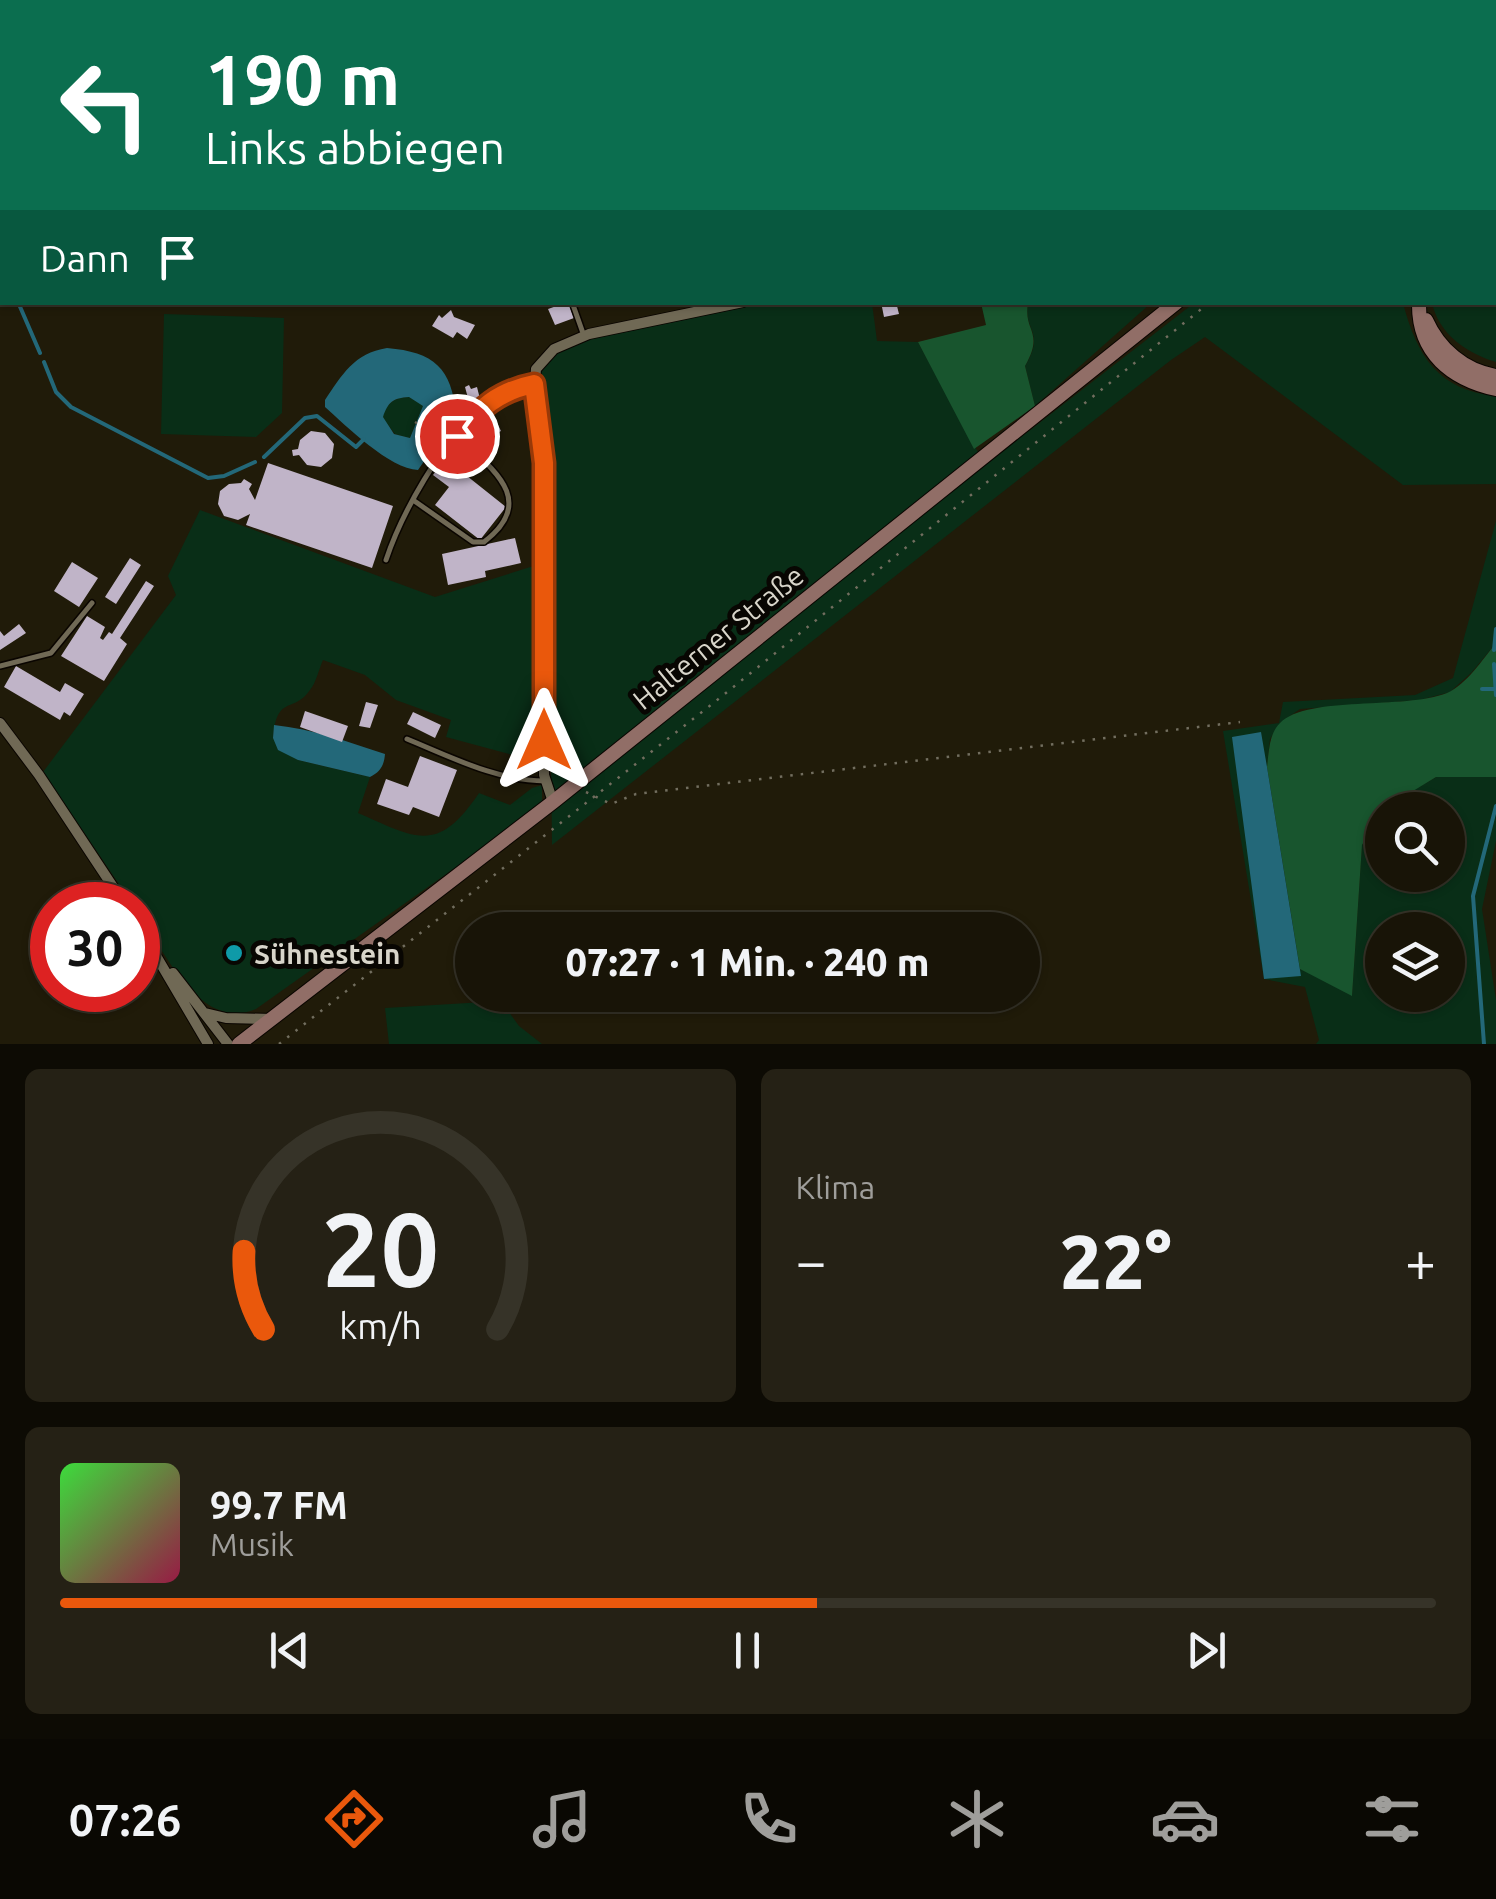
<!DOCTYPE html>
<html lang="de">
<head>
<meta charset="utf-8">
<style>
	:root { --surface:#181407; --page:#252115; --text:#f1f3f6; --muted:#9f9e9b; --line:#363328; --accent:#ea580c }
	body { margin:0; font-family:Ubuntu,sans-serif; background:var(--page); color:var(--text); height:100vh; display:flex; flex-direction:column; font-size:38px; white-space:nowrap }
	* { box-sizing:border-box; margin:0 }
	p { font-size:32px; color:var(--muted) }
	.icon { flex:none; width:55px; height:55px; fill:none; stroke:currentColor; stroke-width:2; stroke-linecap:round; stroke-linejoin:round }
	.map { position:relative; height:1044px; overflow:hidden }
	.panel { display:flex; flex-direction:column; gap:25px; padding:25px; background:#0d0b04; flex:1 }
	.panel>* { flex:none }
	.banner { position:absolute; left:0px; top:0px; width:1498px; height:305px; box-shadow:0 2px 8px #0004,0 0 0 2px var(--line); background:#0b6e4f; color:#fff; overflow:hidden }
	.buttons { position:absolute; left:1365px; top:792px; display:grid; gap:20px }
	.buttons a { display:grid; place-items:center; width:100px; height:100px; border-radius:50%; background:var(--surface); box-shadow:0 2px 8px #0004,0 0 0 2px var(--line); font-size:50px }
	.speed { position:absolute; left:30px; top:882px; display:flex; gap:20px; font-size:50px; font-weight:700; text-align:center }
	.speed>* { display:grid; place-content:center; width:130px; height:130px; border-radius:50%; background:var(--surface); box-shadow:0 2px 8px #0004,0 0 0 2px var(--line); line-height:1 }
	.speed .limit { border:15px solid #d22; background:#fff; color:#111 }
	.pin { position:absolute; display:grid; place-items:center; width:85px; height:85px; color:#fff; margin:-42px; border:5px solid #fff; border-radius:50%; box-shadow:0 2px 10px #0007 }
	.me { position:absolute; width:110px; margin:-55px; rotate:0deg; stroke-linejoin:round; filter:drop-shadow(0 0 8px #0008) }
	.turn { display:flex; align-items:center; gap:35px; height:210px; padding:0 40px; font-size:45px }
	.turn .icon { width:130px; height:130px; stroke-width:2.5 }
	.turn b { display:block; font-size:70px; line-height:85px }
	.then { display:flex; align-items:center; height:95px; padding:0 40px; background:#0003; gap:20px; font-size:38px }
	.big { font-size:75px; font-weight:800; line-height:1.1 }
	.panel .widget { flex:1; display:flex; flex-direction:column; justify-content:center; gap:15px; min-width:0; padding:0 35px; border-radius:15px; background:var(--page) }
	.panel .dial { align-items:center; gap:0 }
	.dial svg { height:260px; overflow:visible; fill:none; stroke:var(--line); stroke-width:7; stroke-linecap:round; text-anchor:middle }
	.dial text { fill:var(--text); stroke:none }
	.song { display:flex; align-items:center; gap:30px }
	.cover { width:120px; height:120px; border-radius:15px; background:linear-gradient(135deg,hsl(120 70% 55%),hsl(340 70% 35%)) }
	.played { height:10px; border-radius:5px; background:linear-gradient(90deg,var(--accent) 55%,var(--line) 55%) }
	.keys { display:flex; justify-content:space-around; direction:ltr }
	.heat { display:flex; justify-content:space-between; align-items:center; font-size:55px; direction:ltr }
	.panel .tiles { flex:1; display:grid; gap:25px; grid-template-columns:1fr 1fr }
	.widget:last-child { grid-column:span 2 }
	.trip { position:absolute; left:455px; top:912px; width:585px; height:100px; border-radius:50px; background:var(--surface); box-shadow:0 2px 8px #0004,0 0 0 2px var(--line); font-weight:800; line-height:100px; text-align:center }
	.tabs { display:flex; height:160px; justify-content:space-around; align-items:center; background:#0a0803; color:var(--muted) }
	.tabs .icon { width:70px; height:70px }
	.tabs .current { color:var(--accent) }
	.tabs b { font-size:45px; color:var(--text) }
	.map>svg:first-child { display:block }
</style>
</head>
<body>
<div class="map">
<svg width="1496" height="1044" viewBox="0 0 1496 1044">
	<rect width="100%" height="100%" fill="#201b09"/>
	<!-- green -->
	<path fill="#092e17" fill-rule="evenodd" d="M1495 177 1496 178V362C1466 353 1439 334 1432 303L1495 302Z
		M1150 302V304L1035 406 1025 366C1046 331 1023 332 1028 303Z
		M752 303H872L877 341 918 342 985 465 1194 303H1403C1417 356 1438 390 1496 396V484L1403 485 1205 337 1171 360 552 845 549 566 545 464 536 394 538 369 545 360 585 338Z
		M164 314 284 318 282 413 256 437 161 434Z
		M409 397 424 406 410 438 395 434 382 417C388 403 393 398 409 397Z
		M200 510 435 597 543 563 542 763 446 737 451 720 396 700 365 675 323 660C319 669 316 683 310 690 293 714 277 694 273 738L298 760 370 777 358 813C417 839 438 854 479 793L510 805 532 788 542 785V806L256 1009C200 1033 164 951 138 912V905H133L43 772 176 595 168 576Z
		M1496 521V643L1472 672 1450 692 1420 700 1300 709 1280 723 1270 739 1267 767 1300 968 1352 995 1362 845 1382 813V875H1448V810H1384L1388 805 1436 777H1496V841L1482 909 1496 1000V1044H1316L1319 1040 1305 987 1264 979 1223 731 1279 723 1283 702 1415 695 1453 678ZM1382 930H1448V995H1382Z
		M501 1001 519 1026 542 1044H389L385 1008Z"/>
	<!-- forest -->
	<path fill="#18552e" d="M315 0H729L314 2Z
		M981 303H1028C1023 332 1045 331 1025 366L1035 406 974 449 918 342 986 325Z
		M1496 643V777H1436L1382 810 1362 845 1352 996 1300 969 1267 767C1269 751 1269 734 1280 723 1308 695 1404 710 1447 693 1467 684 1482 660 1496 643Z"/>
	<!-- water -->
	<path fill="#236879" fill-rule="evenodd" d="M387 348C434 352 452 368 456 415L418 470C390 469 346 426 325 407V400C342 375 354 353 387 348ZM409 397 423 406 410 438 394 434 383 417C388 402 393 398 409 397Z
		M274 725C313 729 348 742 385 754 384 766 380 772 370 777L298 760 278 750 273 738Z
		M1261 732 1267 767 1301 976 1264 979 1232 737Z"/>
	<g fill="none" stroke-linecap="round" stroke-linejoin="round">
		<!-- stream -->
		<path stroke="#236879" stroke-width="4" d="M1495 260H1496
			M0 280 2 282
			M18 302 40 353
			M44 362 56 392 71 407 208 478 224 476 255 462
			M264 457 305 418 317 416 356 447 364 439
			M1494 650 1496 629
			M1494 664 1496 695
			M1482 689H1495
			M1484 1044 1473 896 1496 806"/>
	</g>
	<!-- building -->
	<path fill="#c0b4c8" d="M568 302 574 318 555 325 548 309Z
		M881 302H896L899 314 884 317Z
		M451 310 454 317 475 325 467 339 457 332 453 338 432 326 439 315 442 318Z
		M469 385 471 389 477 387 480 399 469 402 465 387Z
		M491 411 501 431 491 436 481 416Z
		M311 431 325 433 334 444 332 458 321 467 307 465 299 455 293 456 292 450 298 449 300 440Z
		M449 454 466 468 462 472 506 507 480 540 435 505 449 487 433 475Z
		M268 463 393 506 372 568 246 525 250 514 238 520 224 516 218 504 220 491 229 484 241 483 244 479 252 484 249 489 255 500Z
		M515 538 521 563 485 571 486 577 448 585 442 554Z
		M130 558 141 565 116 604 105 597Z
		M72 562 98 578 79 607 54 591Z
		M146 581 154 586 120 638 127 644 104 681 61 656 87 616 105 627 100 638 103 640 109 632 112 634Z
		M19 624 26 633 0 650V631L4 636Z
		M16 666 60 692 65 683 84 694 70 716 64 712 60 720 4 687Z
		M366 702 378 705 370 728 359 726Z
		M305 711 348 726 342 742 300 727Z
		M413 712 441 725 435 738 407 724Z
		M420 756 457 770 439 817 413 807 409 815 377 804 386 779 408 787Z"/>
	<g fill="none" stroke-linecap="round" stroke-linejoin="round">
		<!-- lane casing -->
		<g stroke="#0a0500" stroke-width="8">
			<path id="lane" d="M572 302 584 336
				M413 500 473 542H484C539 500 491 468 457 436
				M386 560C402 512 441 444 479 409 494 395 514 388 534 384
				M0 666 51 653 92 603
				M407 739C451 757 497 781 546 781"/>
		</g>
		<!-- street casing -->
		<g stroke="#0a0500" stroke-width="12">
			<path id="street" d="M0 723 39 775 125 905
				M553 802 544 775 543 463 534 395 536 369 554 349 589 334 743 302
				M138 925 208 1044
				M173 973 228 1044
				M205 1013 226 1018 273 1019"/>
		</g>
		<!-- secondary casing -->
		<g stroke="#0a0500" stroke-width="16">
			<path id="secondary" d="M1348 0V2
				M1495 48 1496 47
				M1495 135 1496 136
				M1495 158 1496 159
				M1419 305C1419 353 1451 379 1496 389
				M1426 320C1439 349 1464 371 1496 376
				M239 1044 553 802 1177 302"/>
		</g>
		<!-- path -->
		<path stroke="#726e5f" stroke-width="2.5" stroke-dasharray="2.5 8" stroke-linecap="butt" d="M1495 74 1496 73
			M415 422 441 438
			M586 792 611 804 636 794 1240 722
			M279 1044 716 701 1210 302"/>
		<!-- lane -->
		<use href="#lane" stroke="#706955" stroke-width="5"/>
		<!-- street -->
		<use href="#street" stroke="#706955" stroke-width="10"/>
		<!-- secondary -->
		<use href="#secondary" stroke="#916e67" stroke-width="14"/>
	</g>
	<g fill="none" stroke-linecap="round" stroke-linejoin="round">
		<!-- route casing -->
		<g stroke="#983908" stroke-width="25">
			<path id="route" d="M457 436C479 408 499 391 534 384L544 463V740"/>
		</g>
		<!-- route -->
		<use href="#route" stroke="#ea580c" stroke-width="18"/>
	</g>
	<!-- markers -->
	<circle fill="#0f9aa8" stroke="#080602" stroke-width="4" cx="234" cy="953" r="10"/>
	<g text-anchor="middle" dominant-baseline="central" stroke-width="10" stroke-linejoin="round" paint-order="stroke">
		<!-- street labels -->
		<g font-size="28" fill="#d8d5ca" stroke="#080602">
			<text transform="translate(718 637) rotate(-39)">Halterner Straße</text>
		</g>
		<!-- poi labels -->
		<g font-size="28" font-weight="bold" fill="#d8d5ca" stroke="#080602" text-anchor="start">
			<text x="254" y="953">Sühnestein</text>
		</g>
	</g>
</svg>
<div class="buttons">
<a><svg class="icon" aria-label="search" viewBox="0 0 24 24"><circle cx="10" cy="10" r="6"/><path d="M15 15l6 6"/></svg></a>
<a><svg class="icon" aria-label="layers" viewBox="0 0 24 24"><path d="M12 4l9 5-9 5-9-5zM3 14l9 5 9-5"/></svg></a>
</div>
<div class="speed"><div class="limit">30</div></div>
<div class="pin" style="left:457px;top:436px;background:#d93025"><svg class="icon" aria-label="arrive" viewBox="0 0 24 24"><path d="M6 21V4h12l-3 4 3 4H6"/></svg></div>
<svg class="me" style="left:544px;top:740px" viewBox="-20 -20 40 40"><path d="M0-17L14 15 0 8-14 15z" fill="#ea580c" stroke="#fff" stroke-width="4"/></svg>
<div class="trip">07:27 · 1 Min. · 240 m</div>
<div class="banner">
<div class="turn"><svg class="icon" aria-label="left" viewBox="0 0 24 24"><path d="M17 20v-9H6M10 6l-5 5 5 5"/></svg><div><b>190 m</b>Links abbiegen</div></div>
<div class="then">Dann<svg class="icon" aria-label="arrive" viewBox="0 0 24 24"><path d="M6 21V4h12l-3 4 3 4H6"/></svg></div>
</div>
</div>
<section class="panel">
<div class="tiles">
<div class="widget dial"><svg viewBox="0 0 100 80">
<path d="M14 69A42 42 0 1 1 86 69"/>
<path d="M14 69A42 42 0 0 1 8 45" stroke="#ea580c"/>
<text x="50" y="56" font-size="32" font-weight="700">20</text>
<text x="50" y="72" font-size="11">km/h</text>
</svg></div>
<div class="widget"><p>Klima</p>
<div class="heat"><a>−</a><b class="big">22°</b><a>+</a></div>
</div>
<div class="widget">
<div class="song"><i class="cover"></i><div><b>99.7 FM</b><p>Musik</p></div></div>
<div class="played"></div>
<div class="keys"><svg class="icon" aria-label="previous" viewBox="0 0 24 24"><path d="M18 5L8 12l10 7zM5 5v14"/></svg><svg class="icon" aria-label="pause" viewBox="0 0 24 24"><path d="M8 5v14M16 5v14"/></svg><svg class="icon" aria-label="next" viewBox="0 0 24 24"><path d="M6 5l10 7-10 7zM19 5v14"/></svg></div>
</div>
</div>
</section>
<nav class="tabs">
<b>07:26</b>
<svg class="icon current" aria-label="directions" viewBox="0 0 24 24"><path d="M12 3l9 9-9 9-9-9zM9 14v-3h6M13 9l2 2-2 2"/></svg>
<svg class="icon" aria-label="music" viewBox="0 0 24 24"><path d="M9 18V5l10-2v13"/><circle cx="6" cy="18" r="3"/><circle cx="16" cy="16" r="3"/></svg>
<svg class="icon" aria-label="phone" viewBox="0 0 24 24"><path d="M5 4h4l2 5-3 2q2 4 5 5l2-3 5 2v4C11 20 4 13 5 4z"/></svg>
<svg class="icon" aria-label="climate" viewBox="0 0 24 24"><path d="M12 3v18M4 7l16 10M4 17L20 7"/></svg>
<svg class="icon" aria-label="car" viewBox="0 0 24 24"><path d="M5 17H2v-5l4-1 3-4h7l3 4 3 1v5h-3M9 17h6M6 11h13"/><circle cx="7" cy="17" r="2"/><circle cx="17" cy="17" r="2"/></svg>
<svg class="icon" aria-label="filters" viewBox="0 0 24 24"><path d="M4 7h16M4 17h16"/><circle cx="9" cy="7" r="2"/><circle cx="15" cy="17" r="2"/></svg>
</nav>
</body>
</html>
